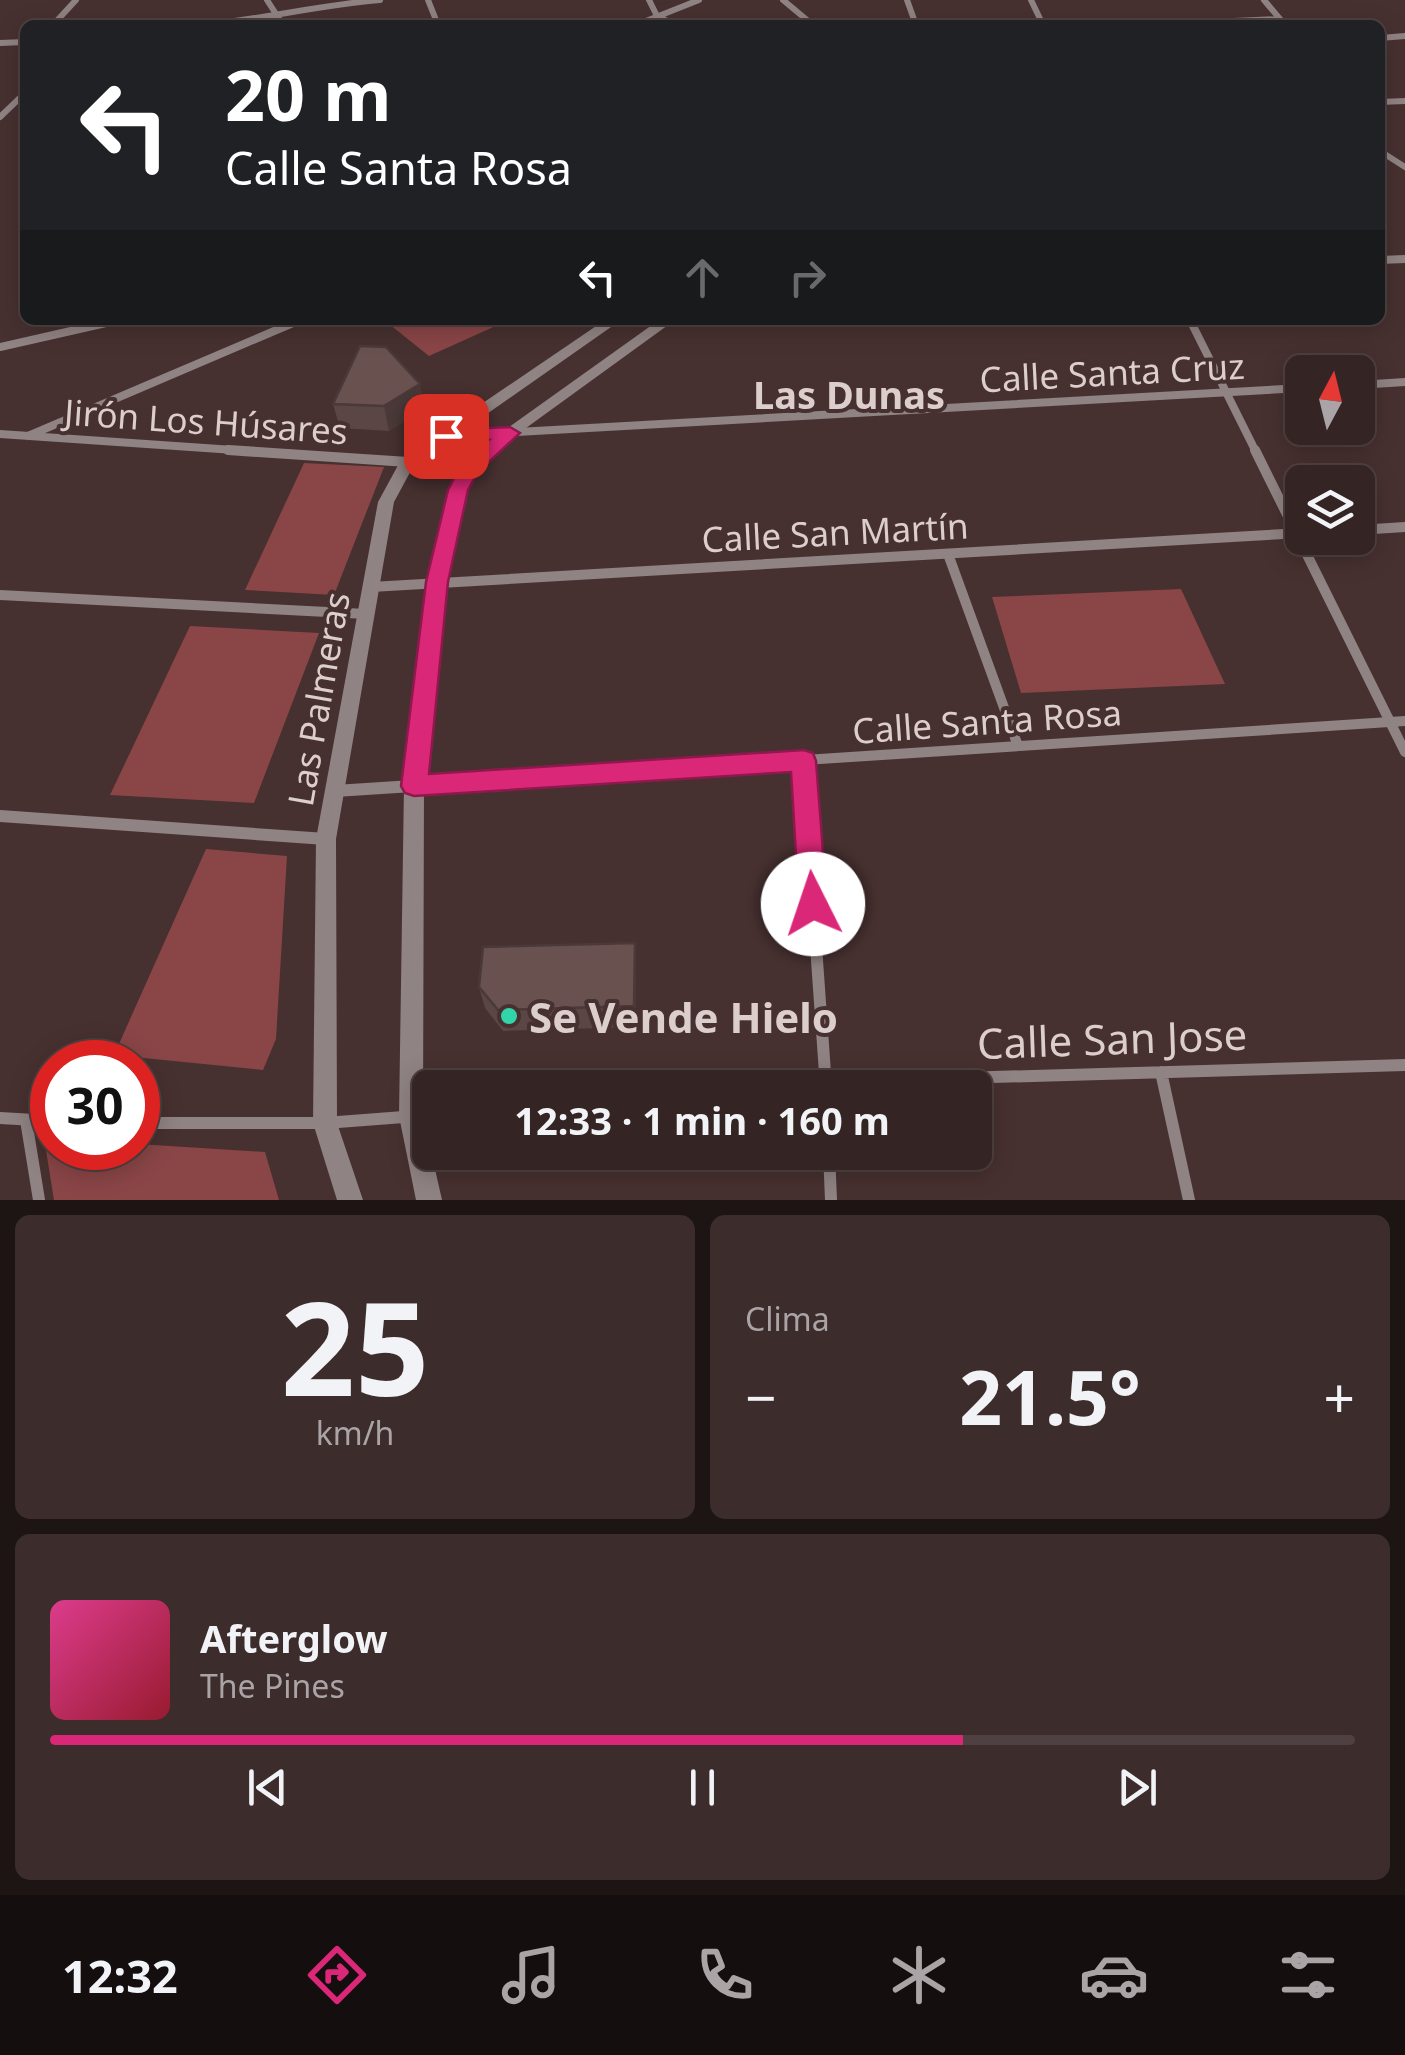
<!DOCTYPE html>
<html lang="es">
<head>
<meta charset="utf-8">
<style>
	:root { --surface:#352424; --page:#3d2c2c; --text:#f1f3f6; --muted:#aaa4a6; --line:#4f4141; --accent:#db2777 }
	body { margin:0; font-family:"Noto Sans",sans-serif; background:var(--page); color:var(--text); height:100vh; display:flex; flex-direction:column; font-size:38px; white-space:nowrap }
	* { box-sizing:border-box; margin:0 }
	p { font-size:32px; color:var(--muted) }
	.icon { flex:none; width:55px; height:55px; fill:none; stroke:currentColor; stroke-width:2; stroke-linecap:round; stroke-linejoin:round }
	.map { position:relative; height:1200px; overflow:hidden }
	.drawer { display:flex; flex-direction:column; gap:15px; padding:15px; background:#1d1414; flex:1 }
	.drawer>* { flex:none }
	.hud { position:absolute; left:20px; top:20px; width:1365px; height:305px; border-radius:15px; box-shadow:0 5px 25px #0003,0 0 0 2px var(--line); background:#202124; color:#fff; overflow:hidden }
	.needle { width:65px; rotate:7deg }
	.controls { position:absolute; left:1285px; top:355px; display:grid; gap:20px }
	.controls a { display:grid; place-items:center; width:90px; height:90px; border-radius:15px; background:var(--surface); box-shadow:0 5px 25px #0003,0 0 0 2px var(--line); font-size:50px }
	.speed { position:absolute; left:30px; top:1040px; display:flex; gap:20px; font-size:50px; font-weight:700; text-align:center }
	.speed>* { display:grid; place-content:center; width:130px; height:130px; border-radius:50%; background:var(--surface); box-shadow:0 5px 25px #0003,0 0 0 2px var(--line); line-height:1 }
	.speed .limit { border:15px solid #d22; background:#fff; color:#111 }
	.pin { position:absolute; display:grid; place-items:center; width:85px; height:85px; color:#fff; margin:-42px; border-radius:20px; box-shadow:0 5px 15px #0006 }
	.me { position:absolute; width:110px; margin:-55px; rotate:356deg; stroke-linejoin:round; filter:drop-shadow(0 0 8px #0008) }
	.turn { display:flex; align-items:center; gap:35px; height:210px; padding:0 40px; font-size:45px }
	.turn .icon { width:130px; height:130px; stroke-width:2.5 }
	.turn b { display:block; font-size:70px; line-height:85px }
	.lanes { display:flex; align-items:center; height:95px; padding:0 40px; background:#0003; justify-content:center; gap:50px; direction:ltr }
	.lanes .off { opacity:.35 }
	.big { font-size:75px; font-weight:700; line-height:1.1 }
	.drawer .card { flex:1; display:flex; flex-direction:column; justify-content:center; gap:15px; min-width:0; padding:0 35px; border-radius:15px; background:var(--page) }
	.drawer .dial { align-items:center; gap:0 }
	.dial b { font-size:130px; line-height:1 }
	.song { display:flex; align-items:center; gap:30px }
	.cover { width:120px; height:120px; border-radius:15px; background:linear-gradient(135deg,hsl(330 70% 55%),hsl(350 70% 35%)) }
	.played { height:10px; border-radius:5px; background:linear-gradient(90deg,var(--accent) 70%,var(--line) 70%) }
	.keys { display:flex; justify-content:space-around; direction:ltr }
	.heat { display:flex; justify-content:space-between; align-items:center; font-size:55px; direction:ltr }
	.drawer .tiles { flex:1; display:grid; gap:15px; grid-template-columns:1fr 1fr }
	.card:last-child { grid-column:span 2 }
	.trip { position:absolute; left:412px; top:1070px; width:580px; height:100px; border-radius:15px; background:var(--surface); box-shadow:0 5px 25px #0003,0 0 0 2px var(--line); font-weight:700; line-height:100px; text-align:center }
	.tabs { display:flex; height:160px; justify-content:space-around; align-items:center; background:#150e0e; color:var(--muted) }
	.tabs .icon { width:70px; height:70px }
	.tabs .selected { color:var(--accent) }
	.tabs b { font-size:45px; color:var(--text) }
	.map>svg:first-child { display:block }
</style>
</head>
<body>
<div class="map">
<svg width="1405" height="1200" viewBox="0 0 1405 1200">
	<rect width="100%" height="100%" fill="#473030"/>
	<!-- green -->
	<path fill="#8a4547" d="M384 320H509L429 356Z
		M304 463 384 467 334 595 245 590Z
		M1181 589 1225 684 1021 693 992 597Z
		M190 626 319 633 254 803 110 795Z
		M206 849 287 856 276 1039 263 1070 114 1055Z
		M44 1138H52V1148H138V1144L265 1152 279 1200H54Z"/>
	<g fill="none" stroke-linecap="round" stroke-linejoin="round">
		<!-- minor-far3 -->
		<path stroke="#908383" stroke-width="6" d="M267 0 283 25
			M428 0 438 25
			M649 0 657 16 675 25
			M783 0 813 25
			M907 0 916 25
			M1031 0 1043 25
			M1264 0 1285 25
			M53 25 76 0
			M203 25C263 19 320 5 380 0
			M636 25 699 0
			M1146 25 1280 19
			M1380 38 1405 36
			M0 43 25 42
			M1380 102 1405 101
			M0 117 25 93
			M1380 151 1405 167"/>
		<!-- minor-far2 -->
		<path stroke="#908383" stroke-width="8" d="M1380 260 1405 259
			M1190 320 1256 452
			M0 347 119 320
			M1358 385 1405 382
			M0 434 264 452
			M28 436 300 320
			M446 436 1302 388"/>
		<!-- minor-far1 -->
		<path stroke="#908383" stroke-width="10" d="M228 450 408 462
			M1255 450 1405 752
			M1358 530 1405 527
			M948 554 1018 746
			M371 587 1302 533
			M0 595 366 614
			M803 761 804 779
			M512 779 1405 721"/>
		<!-- minor -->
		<path stroke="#908383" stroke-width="12" d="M804 777 826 1087
			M335 791 551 777
			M0 816 326 839
			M1161 1072 1189 1200
			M760 1088 825 1082 1405 1065
			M0 1118 52 1121
			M26 1120 39 1200
			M138 1123H325L430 1115
			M829 1152 831 1200"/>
		<!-- tertiary -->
		<path fill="#908383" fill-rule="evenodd" d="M605 320H621L414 465 394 502 336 839 337 1123 363 1200H337L313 1123 316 839 378 502 402 458Z
			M659 320H675L515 436 475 471 466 490 446 583 424 786 423 1116 442 1200H416L399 1116 404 786 428 583 450 490 463 464 505 430Z"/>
	</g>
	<!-- wall -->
	<path fill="#5a4645" d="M333 404 425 408 389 431 340 428Z
		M636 965V1027L503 1031 485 1008 479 987Z"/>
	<!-- shaded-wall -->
	<path fill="#4a3938" d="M420 384 425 408 389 431 384 406Z
		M635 943 636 965V1027L634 1006Z"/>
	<!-- building -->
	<path fill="#695150" stroke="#4a3938" stroke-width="2.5" d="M360 346 386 347 420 384 384 406 333 404Z
		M635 943 634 1006 498 1010 479 987 483 947Z"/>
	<!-- route -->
	<path fill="#db2777" stroke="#8e194d" stroke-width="2.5" d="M510 427 520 433 478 472 468 490 448 582 429 774 804 750 813 753 816 761 827 904 823 913 813 916 803 913 799 904 791 772 414 796 405 793 401 786 426 582 448 490 462 463 489 440 446 442 436 436 446 430Z"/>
	<!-- markers -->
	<circle fill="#32d4a9" stroke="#473030" stroke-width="4" cx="509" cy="1016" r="10"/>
	<g text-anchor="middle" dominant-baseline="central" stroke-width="8" stroke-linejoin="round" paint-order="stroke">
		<!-- street labels -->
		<g font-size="35" fill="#ddcece" stroke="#473030">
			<text transform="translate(1112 372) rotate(-3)">Calle Santa Cruz</text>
			<text transform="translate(206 421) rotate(4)">Jirón Los Húsares</text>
			<text transform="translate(835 532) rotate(-3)">Calle San Martín</text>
			<text transform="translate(318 699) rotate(-80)">Las Palmeras</text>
			<text transform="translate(987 721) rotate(-4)">Calle Santa Rosa</text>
		</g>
		<!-- neighbourhood labels -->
		<g font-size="38" font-weight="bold" fill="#ddcece" stroke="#473030">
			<text x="849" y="394">Las Dunas</text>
		</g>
		<!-- near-poi labels -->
		<g font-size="42" font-weight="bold" fill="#ddcece" stroke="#473030" text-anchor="start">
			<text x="529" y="1016">Se Vende Hielo</text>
		</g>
		<!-- near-street labels -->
		<g font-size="42" fill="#ddcece" stroke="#473030">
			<text transform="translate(1112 1038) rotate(-2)">Calle San Jose</text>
		</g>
	</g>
</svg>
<div class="controls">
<a><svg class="needle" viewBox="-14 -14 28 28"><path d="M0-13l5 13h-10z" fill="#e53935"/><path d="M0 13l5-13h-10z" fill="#aaa4a6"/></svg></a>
<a><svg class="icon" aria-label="layers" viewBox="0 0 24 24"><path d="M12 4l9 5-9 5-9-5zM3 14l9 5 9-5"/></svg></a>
</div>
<div class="speed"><div class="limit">30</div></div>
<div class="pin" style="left:446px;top:436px;background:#d93025"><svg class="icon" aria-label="arrive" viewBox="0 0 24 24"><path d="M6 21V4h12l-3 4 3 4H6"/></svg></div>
<svg class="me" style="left:813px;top:904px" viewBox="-20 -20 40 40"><circle r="19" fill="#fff"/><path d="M0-13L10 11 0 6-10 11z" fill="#db2777"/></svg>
<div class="trip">12:33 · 1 min · 160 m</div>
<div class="hud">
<div class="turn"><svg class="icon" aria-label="left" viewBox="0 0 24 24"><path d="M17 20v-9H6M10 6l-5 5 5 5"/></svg><div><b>20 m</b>Calle Santa Rosa</div></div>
<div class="lanes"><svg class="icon" aria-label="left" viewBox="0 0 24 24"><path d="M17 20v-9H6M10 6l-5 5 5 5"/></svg><svg class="icon off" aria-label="ahead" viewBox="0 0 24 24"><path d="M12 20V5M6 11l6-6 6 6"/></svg><svg class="icon off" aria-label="right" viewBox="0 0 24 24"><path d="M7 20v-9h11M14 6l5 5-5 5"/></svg></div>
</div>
</div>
<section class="drawer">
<div class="tiles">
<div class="card dial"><b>25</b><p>km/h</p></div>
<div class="card"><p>Clima</p>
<div class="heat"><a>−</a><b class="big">21.5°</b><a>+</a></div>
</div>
<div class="card">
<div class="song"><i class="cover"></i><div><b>Afterglow</b><p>The Pines</p></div></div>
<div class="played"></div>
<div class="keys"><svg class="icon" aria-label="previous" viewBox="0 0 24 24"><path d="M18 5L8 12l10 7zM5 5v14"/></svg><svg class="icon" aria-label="pause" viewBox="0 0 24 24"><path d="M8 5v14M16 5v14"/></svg><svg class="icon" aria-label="next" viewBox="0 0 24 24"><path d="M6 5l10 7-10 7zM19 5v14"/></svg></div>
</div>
</div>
</section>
<nav class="tabs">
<b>12:32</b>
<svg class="icon selected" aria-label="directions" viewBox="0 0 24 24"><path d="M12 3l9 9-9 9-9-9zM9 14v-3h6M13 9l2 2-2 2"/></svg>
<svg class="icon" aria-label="music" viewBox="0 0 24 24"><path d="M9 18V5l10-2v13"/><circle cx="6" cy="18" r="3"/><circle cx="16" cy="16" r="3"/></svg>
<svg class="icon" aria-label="phone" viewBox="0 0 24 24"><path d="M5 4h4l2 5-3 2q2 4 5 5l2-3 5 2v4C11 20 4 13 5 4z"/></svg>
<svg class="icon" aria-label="climate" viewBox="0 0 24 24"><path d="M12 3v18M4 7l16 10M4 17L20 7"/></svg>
<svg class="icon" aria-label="car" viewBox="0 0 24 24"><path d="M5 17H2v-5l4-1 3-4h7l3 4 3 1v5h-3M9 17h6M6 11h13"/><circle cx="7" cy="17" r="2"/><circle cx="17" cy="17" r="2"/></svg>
<svg class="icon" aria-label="filters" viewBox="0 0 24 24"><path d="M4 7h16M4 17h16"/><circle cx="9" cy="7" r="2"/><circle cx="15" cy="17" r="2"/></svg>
</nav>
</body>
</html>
